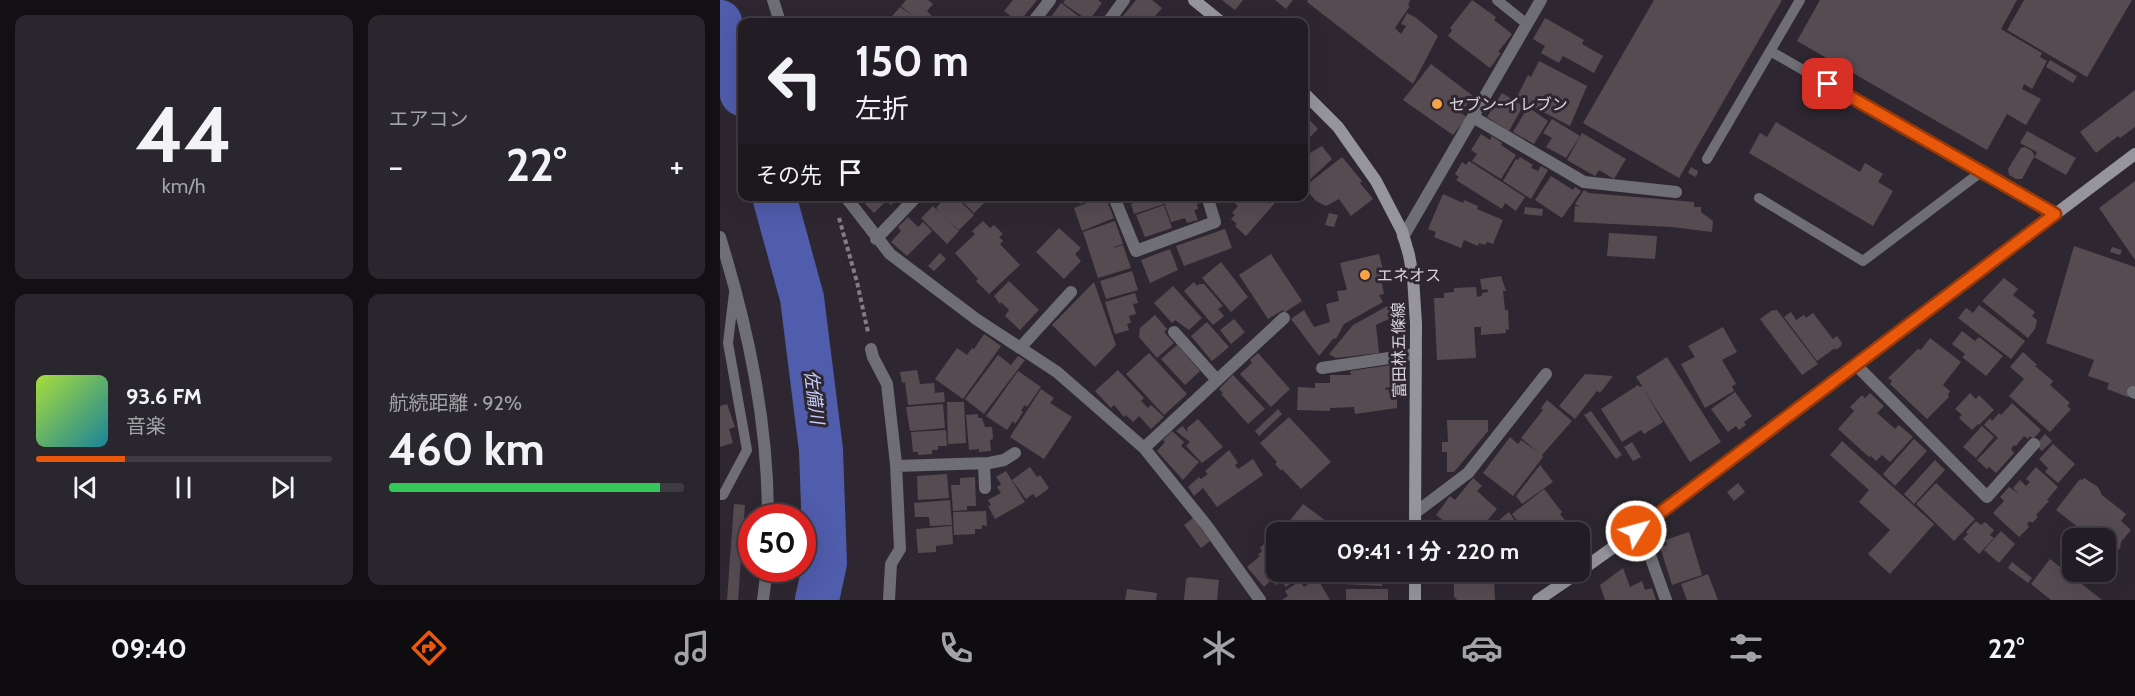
<!DOCTYPE html>
<html lang="ja">
<head>
<meta charset="utf-8">
<style>
	:root { --surface:#221d25; --page:#2a262d; --text:#f1f3f6; --muted:#a2a2a7; --line:#3f3b42; --accent:#ea580c }
	body { margin:0; font-family:Cabin,"Noto Sans JP",sans-serif; background:var(--page); color:var(--text); height:100vh; display:flex; flex-direction:column; font-size:22px; white-space:nowrap }
	* { box-sizing:border-box; margin:0 }
	p { font-size:20px; color:var(--muted) }
	.icon { flex:none; width:33px; height:33px; fill:none; stroke:currentColor; stroke-width:2; stroke-linecap:round; stroke-linejoin:round }
	.map { position:relative; flex:1; overflow:hidden }
	.details { display:flex; flex-direction:column; gap:15px; padding:15px; background:#131014; width:720px }
	.details>* { flex:none }
	.top-card { position:absolute; left:18px; top:18px; width:570px; height:183px; border-radius:12px; box-shadow:0 6px 24px #0002,0 0 0 2px var(--line); background:#221d25; color:var(--text); overflow:hidden }
	.fabs { position:absolute; left:1342px; top:528px; display:grid; gap:12px }
	.fabs a { display:grid; place-items:center; width:54px; height:54px; border-radius:12px; background:var(--surface); box-shadow:0 6px 24px #0002,0 0 0 2px var(--line); font-size:30px }
	.speed { position:absolute; left:18px; top:504px; display:flex; gap:12px; font-size:30px; font-weight:700; text-align:center }
	.speed>* { display:grid; place-content:center; width:78px; height:78px; border-radius:50%; background:var(--surface); box-shadow:0 6px 24px #0002,0 0 0 2px var(--line); line-height:1 }
	.speed .limit { border:9px solid #d22; background:#fff; color:#111 }
	.pin { position:absolute; display:grid; place-items:center; width:51px; height:51px; color:#fff; margin:-26px; border-radius:12px; box-shadow:0 3px 9px #0006 }
	.me { position:absolute; width:66px; margin:-33px; rotate:53deg; stroke-linejoin:round; filter:drop-shadow(0 0 4px #0008) }
	.turn { display:flex; align-items:center; gap:21px; height:126px; padding:0 18px; font-size:27px }
	.turn .icon { width:78px; height:78px; stroke-width:2.5 }
	.turn b { display:block; font-size:42px; line-height:51px }
	.then { display:flex; align-items:center; height:57px; padding:0 18px; background:#0003; gap:12px; font-size:22px }
	.big { font-size:45px; font-weight:700; line-height:1.1 }
	.details .card { flex:1; display:flex; flex-direction:column; justify-content:center; gap:9px; min-width:0; padding:0 21px; border-radius:12px; background:var(--page) }
	.details .dial { align-items:center; gap:0 }
	.dial b { font-size:78px; line-height:1 }
	.song { display:flex; align-items:center; gap:18px }
	.cover { width:72px; height:72px; border-radius:9px; background:linear-gradient(135deg,hsl(80 70% 55%),hsl(190 70% 35%)) }
	.played { height:6px; border-radius:3px; background:linear-gradient(90deg,var(--accent) 30%,var(--line) 30%) }
	.keys { display:flex; justify-content:space-around; direction:ltr }
	.heat { display:flex; justify-content:space-between; align-items:center; font-size:33px; direction:ltr }
	.charge { height:9px; border-radius:4px; background:linear-gradient(90deg,#34c759 92%,var(--line) 0) }
	.details .tiles { flex:1; display:grid; gap:15px; grid-template-columns:repeat(2,1fr) }
	.trip { position:absolute; left:546px; top:522px; width:324px; height:60px; border-radius:12px; background:var(--surface); box-shadow:0 6px 24px #0002,0 0 0 2px var(--line); font-weight:700; line-height:60px; text-align:center }
	.dock { display:flex; height:96px; justify-content:space-around; align-items:center; background:#0e0c0f; color:var(--muted) }
	.dock .icon { width:42px; height:42px }
	.dock .selected { color:var(--accent) }
	.dock b { font-size:27px; color:var(--text) }
	main { display:flex; flex:1; min-height:0 }
	.map>svg:first-child { display:block }
</style>
</head>
<body>
<main>
<section class="details">
<div class="tiles">
<div class="card dial"><b>44</b><p>km/h</p></div>
<div class="card"><p>エアコン</p>
<div class="heat"><a>−</a><b class="big">22°</b><a>+</a></div>
</div>
<div class="card">
<div class="song"><i class="cover"></i><div><b>93.6 FM</b><p>音楽</p></div></div>
<div class="played"></div>
<div class="keys"><svg class="icon" aria-label="previous" viewBox="0 0 24 24"><path d="M18 5L8 12l10 7zM5 5v14"/></svg><svg class="icon" aria-label="pause" viewBox="0 0 24 24"><path d="M8 5v14M16 5v14"/></svg><svg class="icon" aria-label="next" viewBox="0 0 24 24"><path d="M6 5l10 7-10 7zM19 5v14"/></svg></div>
</div>
<div class="card"><p>航続距離 · 92%</p><b class="big">460 km</b><div class="charge"></div></div>
</div>
</section>
<div class="map">
<svg width="1415" height="600" viewBox="0 0 1415 600">
	<rect width="100%" height="100%" fill="#2e2731"/>
	<g fill="none" stroke-linecap="round" stroke-linejoin="round">
		<!-- river -->
		<path stroke="#505cac" stroke-width="44" d="M0 22 22 94
			M54 196 82 298 101 450 105 563 97 600"/>
	</g>
	<!-- building -->
	<path fill="#574b52" d="M186 0H208L213 4 207 11 212 16 206 22H167L180 7 193 16 181 6Z
		M293 0H317L301 20 298 18 296 20 284 11Z
		M345 0H378L382 3 368 22H363L366 19 343 3Z
		M416 0H432L442 8 430 22H410L402 17Z
		M502 0H523L515 10Z
		M555 0H573L566 9Z
		M588 0H690L688 5 690 6 675 28 681 34 686 26 681 24 687 13 695 17 718 36 693 84 587 2Z
		M752 0 776 17 774 20 792 34 778 52 781 53 770 68 728 36 732 30 730 28Z
		M934 0H1062L959 178 863 123Z
		M1100 0H1297L1281 29 1322 53 1320 57 1327 61 1312 89 1304 84 1302 89 1321 99 1306 125 1287 114 1267 150 1077 41Z
		M1304 0H1412L1367 77 1287 30Z
		M341 3 360 17 356 22H331L328 21Z
		M825 18 864 40 862 44 883 56 874 73 843 56 839 63 821 53 825 46 813 39Z
		M1330 60 1357 76 1353 83 1326 67Z
		M819 61 867 86 850 126 798 99 799 97H797L808 75 811 77Z
		M711 64 753 96 741 113 747 117 733 135 683 100Z
		M1415 90V127L1400 138 1398 136 1376 153 1360 132Z
		M782 93 803 106 789 131 767 117Z
		M808 107 828 121 814 144 793 132Z
		M584 114 598 129 584 143Z
		M832 119 860 136 846 158 826 147 832 138 823 133Z
		M1056 122 1140 172 1145 163 1163 174 1158 182 1173 191 1153 226 1029 153 1040 133 1047 137Z
		M1307 131 1356 158 1346 175 1314 157 1302 179H1296L1289 175 1288 169 1301 148 1305 147 1312 151 1315 157 1317 152 1300 143Z
		M862 133 906 159 894 179 879 170 875 176 847 160Z
		M761 134 770 140 772 136 782 143 781 145 796 155 781 179 752 161 757 154 751 150Z
		M584 146 590 153 602 146 612 159 584 185Z
		M622 157 642 181 640 183 653 199 631 216 619 199 606 206 596 201 584 187Z
		M800 157 813 165 811 168 818 171 821 166 828 170 811 199 783 181 796 159 798 160Z
		M749 161 805 197 796 211 785 203 782 209 736 180 739 177 735 174 742 162 746 165Z
		M971 167 978 171 976 177 968 173Z
		M831 176 853 190 855 187 861 191 842 218 815 200Z
		M1415 181V260L1379 208Z
		M864 190 869 193 974 202V207H981V212L993 221 992 232 952 227 854 222 855 206 860 207 855 204Z
		M723 194 743 203 744 200 758 206 757 209 783 220 773 244 767 242 765 245 759 243 758 246 744 240 741 248 714 237 716 232 708 229Z
		M153 196H180L171 205 166 201 154 213 145 204Z
		M227 196H235L254 215 239 230 227 220 239 231 227 244 201 218 213 206 220 213 216 208Z
		M237 196H267L262 201 264 203 254 213Z
		M348 196H369L361 204Z
		M385 196 394 218 362 231 354 208Z
		M415 196H441L444 204 414 214 411 204 417 202Z
		M442 196H464L451 203 469 196H477L480 203 477 204 478 209 474 210 478 220 467 223 465 218 451 222Z
		M507 196H561L526 236 515 226 517 224 511 219 515 215 512 213 518 206Z
		M444 205 452 228 425 237 416 215Z
		M805 207 823 209 822 216 804 214Z
		M609 213 618 215 614 227 605 225Z
		M188 217 198 227 203 222 212 231 187 256 171 242 181 231 178 227Z
		M263 221 270 228 274 225 283 234 279 237 283 241 280 244 300 265 269 294 256 281 258 279 235 253 255 234 252 231Z
		M395 221 403 244 394 247V248L403 245 411 268 378 278 363 232Z
		M339 228 361 248 355 254 361 261 344 279 316 252Z
		M505 229 512 248 464 266 456 246Z
		M889 233 937 236 935 259 887 256Z
		M1354 246 1415 267V386L1413 392 1410 391 1408 397 1387 389 1389 383 1368 376 1374 360 1326 343Z
		M1392 247 1402 250 1400 255 1390 252Z
		M450 249 458 270 430 283 421 260Z
		M220 253 226 259 214 271 208 266Z
		M551 254 582 301 564 313 563 310 548 319 519 275Z
		M659 254 665 278 661 279 664 294 659 295 663 302 624 324 616 339 614 338 599 356 571 319 584 310 594 327 610 322 606 304 619 301 617 291 627 290 620 263Z
		M501 262 528 297 511 312 482 278Z
		M412 271 418 290 386 299 380 281Z
		M781 276 786 291H783L785 310H788L789 330 786 329V333L761 335V327H754L756 358 717 360 714 298H724V293L734 292V288L756 287 757 297 762 296V293L768 292 767 289 762 290 760 279Z
		M1284 278 1298 289 1293 295 1315 312 1312 316 1317 320 1315 329 1308 338 1262 301Z
		M289 281 319 310 300 330 285 316 289 310 281 302 280 304 274 296Z
		M374 282 396 345 375 367 332 325Z
		M474 282 477 286 479 284H484L503 306 498 309 504 316 493 325 464 291Z
		M453 286 482 318 469 330 455 320 452 323 434 303Z
		M415 293 418 303 413 304 416 314 409 316 411 323 407 324 409 330 395 334 385 302Z
		M673 303V317L656 325 659 353 616 358 609 354 633 325Z
		M1259 305 1305 341 1291 359 1238 318 1246 308 1253 313Z
		M1057 310 1098 364 1082 375 1040 319 1051 311Z
		M1071 312 1076 320 1084 315 1086 318 1093 313 1113 339 1117 336 1122 343 1121 346 1116 350 1115 348 1097 361 1064 317Z
		M435 315 447 329 444 332 454 343 437 358 419 337 420 328Z
		M514 319 525 332 511 344 500 330Z
		M487 322 509 347 492 361 471 336Z
		M1003 327 1017 352 1002 360 1016 384 1012 386 1014 391 985 408 961 364 975 357 968 346Z
		M1242 331 1255 341 1259 337 1283 356 1266 376 1242 357 1245 354 1232 344Z
		M264 334 281 346 243 399 215 379 237 348 247 355 252 348 254 349Z
		M1210 338 1241 362 1223 385 1230 391 1228 395 1229 397 1207 419 1170 384 1172 381 1168 378 1198 349 1201 350Z
		M457 345 480 371 465 385 441 359Z
		M1303 352 1317 365 1315 366 1333 381 1330 385 1350 403 1347 406 1351 409 1330 432 1289 396 1304 379 1290 367Z
		M429 353 467 394 444 415 406 374Z
		M538 353 570 389 551 407 520 374 532 363 530 360Z
		M278 355 291 365 298 356 305 360 264 414 245 399Z
		M947 357 1001 442 970 462 923 388 943 422 924 434 921 430 902 442 881 409 918 385 920 387 922 386 916 377Z
		M678 364V386L665 388 666 390 677 388V408L635 414 634 407 610 408V411L577 410 578 387 595 388V383H610V375H631L630 371Z
		M197 370 200 384 214 383 215 393 224 392 225 402 188 405 185 382 182 383 180 372Z
		M398 370 424 398 421 401 428 408 431 405 444 417 431 429 419 416 413 422 406 415 404 417 394 405 391 408 375 391Z
		M298 371 321 387 307 407 305 405 301 410 303 412 295 424 293 421 287 430 266 416Z
		M865 374 893 376 880 393 877 391 855 419 839 406Z
		M513 375 545 409 528 424 501 394 503 393 499 389Z
		M321 389 334 398 330 403 352 417 324 459 290 437Z
		M1015 392 1032 416 1024 422 1026 425 1019 430 1016 426 1008 432 991 409Z
		M1150 393 1164 406 1157 413 1175 429 1179 425 1193 437 1170 462 1162 455 1156 461 1151 456 1149 457 1118 429 1134 411 1130 407 1142 395 1145 398Z
		M1250 393 1256 399 1259 395 1274 410 1259 425 1258 424 1252 430 1239 418 1242 415 1235 409Z
		M827 400 852 421 822 455 823 457 793 496 763 473 790 437 798 444 801 440 819 453 801 438 823 410 821 408Z
		M227 402H244L246 443 228 444Z
		M1292 403 1321 430 1313 439 1310 436 1308 439 1304 436 1296 446 1294 445 1291 449 1294 453 1276 473 1269 467 1267 469 1257 460 1278 438 1264 425 1270 418 1272 421 1279 413 1281 415Z
		M7 404 15 427 9 429 13 443 0 447V406Z
		M223 404 225 428 190 431 186 407Z
		M558 409 562 414 539 436 535 431Z
		M871 411 902 455 896 459 864 415Z
		M258 414V418H262L265 427H272L273 439 270 440 271 451 259 452V449L249 450 246 415Z
		M569 417 611 462 581 489 562 469 561 471 555 464 557 462 540 443Z
		M478 419 503 447 482 463 466 446 470 442 456 431 462 426 468 432 467 428Z
		M727 420H768V431L734 472H727V452H722V442H728Z
		M1262 426 1274 437 1256 458 1243 447Z
		M226 430 227 446H218V450H212V454L198 455V452H193L191 432Z
		M452 431 464 442 461 446 479 462 463 480 437 451 445 442 443 440Z
		M1325 434 1332 441 1322 451 1316 445Z
		M1194 439 1207 451 1175 486 1163 474Z
		M1122 441 1214 524 1170 574 1148 554 1170 530 1139 502 1149 490 1110 455Z
		M912 442 921 457 913 461 904 447Z
		M1333 444 1355 464 1338 483 1325 472 1328 468 1319 459Z
		M509 450 518 463 515 465 518 469 533 459 543 475 497 507 483 488 474 496 468 487 479 477 481 479 488 474 485 471Z
		M1215 460 1225 470 1194 504 1184 494Z
		M820 465 833 482 802 504 796 496Z
		M310 467 317 477 320 475 329 488 316 498 313 494 306 499 292 480Z
		M1316 467 1338 487 1327 500 1329 501 1316 515 1318 517 1312 523 1310 521 1307 524 1309 527 1299 537 1273 513 1284 501 1280 497 1289 487 1299 494 1293 488 1300 480 1306 486 1310 482 1306 479Z
		M286 471 305 502 275 519 268 506 271 505 268 500 281 493 277 487 281 484 276 477Z
		M227 474 229 498 198 500 197 476Z
		M255 477 256 506H247V510L233 511 231 485H240V478Z
		M753 478 762 486 757 491 777 509 758 532H738L716 515 730 496 735 500Z
		M1364 478 1378 487 1382 495 1406 514 1401 521 1411 530 1401 542 1400 548 1393 555 1386 549V538H1372L1336 510 1360 479 1362 480Z
		M1018 483 1025 492 1014 501 1007 492Z
		M1216 483 1255 519 1234 541 1196 504Z
		M824 489 842 512 840 514 854 532H806L792 514Z
		M230 500 232 525 210 526 209 517H195L194 503Z
		M14 504 25 505 18 600H7Z
		M583 504 621 532H561Z
		M266 511 267 526 262 525V529H255V534L234 535 233 512Z
		M789 512 801 529 795 532H769L767 530Z
		M473 518 490 541 481 548 464 525Z
		M1256 521 1261 525 1265 522 1274 530 1270 535 1274 538 1259 554 1243 539 1248 534 1246 532Z
		M232 526 233 544 216 546V552L198 553 196 529Z
		M1281 531 1295 544 1279 563 1264 550Z
		M969 532 982 575 952 585 940 547 947 545 945 540Z
		M546 542 556 553V572H577L580 575 566 587 561 581 556 585 551 580 544 587 527 567 540 556 538 555 542 551 540 548Z
		M1330 559 1382 600H1331L1311 584Z
		M1292 562 1312 578 1308 583 1288 568Z
		M903 568 910 587 922 581 925 590 932 588 936 600H885L880 585Z
		M624 572H663L662 586 623 584Z
		M720 572H758V577L720 576Z
		M988 574 998 600H967L961 584Z
		M470 577 499 580 497 600H464L466 579Z
		M597 578 610 600H562L568 596 565 591 580 581 584 587Z
		M774 580 775 600H737L734 596V581Z
		M407 589 437 593 436 600H405Z
		M626 589H668V600H626Z"/>
	<g fill="none" stroke-linecap="round" stroke-linejoin="round">
		<!-- path -->
		<path stroke="#837c85" stroke-width="4" stroke-dasharray="4.5 3" stroke-linecap="butt" d="M119 218 137 282 148 332"/>
		<!-- service -->
		<path stroke="#6f6e74" stroke-width="10" d="M777 0 807 24
			M1050 51 1335 215
			M987 159 1080 0
			M1039 198 1143 261 1261 172
			M0 495H3L27 450 8 343 14 293"/>
		<!-- minor -->
		<path stroke="#6f6e74" stroke-width="12" d="M53 0 60 22
			M313 22 330 0
			M388 22 404 0
			M753 117 864 182 956 192
			M125 196 170 254 256 319 337 372 424 448 487 526 540 600
			M400 196 396 202 416 251 495 222 487 196
			M0 237C28 328 48 421 48 518
			M683 237 821 0
			M156 239 197 196
			M454 332 497 380
			M300 348 351 292
			M151 349 153 357 167 384 176 464 180 549 171 564 169 600
			M1136 365 1267 497 1314 444
			M602 368 696 354
			M1413 392 1415 393
			M424 448 564 318
			M264 464 265 488
			M176 466 269 463 284 460 295 453
			M695 513 748 473 826 374
			M916 531 927 547 946 600
			M43 600 47 568"/>
		<!-- secondary -->
		<path stroke="#96949d" stroke-width="12" d="M474 0 501 22
			M584 93 618 127 656 181 682 231 689 255 693 277 696 324 695 532
			M860 571 916 531 1415 154
			M695 600V572
			M818 600 859 572"/>
	</g>
	<g fill="none" stroke-linecap="round" stroke-linejoin="round">
		<!-- route casing -->
		<g stroke="#983908" stroke-width="15">
			<path id="route" d="M916 531 1335 214 1108 84"/>
		</g>
		<!-- route -->
		<use href="#route" stroke="#ea580c" stroke-width="10"/>
	</g>
	<!-- markers -->
	<g fill="#f6a247" stroke="#2e2731" stroke-width="2">
		<circle cx="717" cy="104" r="6"/>
		<circle cx="645" cy="275" r="6"/>
	</g>
	<g text-anchor="middle" dominant-baseline="central" stroke-width="6" stroke-linejoin="round" paint-order="stroke">
		<!-- poi labels -->
		<g font-size="16" fill="#dad5dc" stroke="#2e2731" text-anchor="start">
			<text x="729" y="104">セブン-イレブン</text>
			<text x="657" y="275">エネオス</text>
		</g>
		<!-- street labels -->
		<g font-size="16" fill="#dad5dc" stroke="#2e2731">
			<text transform="translate(679 350) rotate(-91)">富田林五條線</text>
		</g>
		<!-- water labels -->
		<g font-size="18" font-style="italic" fill="#c4cefa" stroke="#2e2731">
			<text transform="translate(94 397) rotate(83)">佐備川</text>
		</g>
	</g>
</svg>
<div class="fabs">
<a><svg class="icon" aria-label="layers" viewBox="0 0 24 24"><path d="M12 4l9 5-9 5-9-5zM3 14l9 5 9-5"/></svg></a>
</div>
<div class="speed"><div class="limit">50</div></div>
<div class="pin" style="left:1108px;top:84px;background:#d93025"><svg class="icon" aria-label="arrive" viewBox="0 0 24 24"><path d="M6 21V4h12l-3 4 3 4H6"/></svg></div>
<svg class="me" style="left:916px;top:531px" viewBox="-20 -20 40 40"><circle r="17" fill="#ea580c" stroke="#fff" stroke-width="3"/><path d="M0-11L8 9 0 5-8 9z" fill="#fff"/></svg>
<div class="trip">09:41 · 1 分 · 220 m</div>
<div class="top-card">
<div class="turn"><svg class="icon" aria-label="left" viewBox="0 0 24 24"><path d="M17 20v-9H6M10 6l-5 5 5 5"/></svg><div><b>150 m</b>左折</div></div>
<div class="then">その先<svg class="icon" aria-label="arrive" viewBox="0 0 24 24"><path d="M6 21V4h12l-3 4 3 4H6"/></svg></div>
</div>
</div>
</main>
<nav class="dock">
<b>09:40</b>
<svg class="icon selected" aria-label="directions" viewBox="0 0 24 24"><path d="M12 3l9 9-9 9-9-9zM9 14v-3h6M13 9l2 2-2 2"/></svg>
<svg class="icon" aria-label="music" viewBox="0 0 24 24"><path d="M9 18V5l10-2v13"/><circle cx="6" cy="18" r="3"/><circle cx="16" cy="16" r="3"/></svg>
<svg class="icon" aria-label="phone" viewBox="0 0 24 24"><path d="M5 4h4l2 5-3 2q2 4 5 5l2-3 5 2v4C11 20 4 13 5 4z"/></svg>
<svg class="icon" aria-label="climate" viewBox="0 0 24 24"><path d="M12 3v18M4 7l16 10M4 17L20 7"/></svg>
<svg class="icon" aria-label="car" viewBox="0 0 24 24"><path d="M5 17H2v-5l4-1 3-4h7l3 4 3 1v5h-3M9 17h6M6 11h13"/><circle cx="7" cy="17" r="2"/><circle cx="17" cy="17" r="2"/></svg>
<svg class="icon" aria-label="filters" viewBox="0 0 24 24"><path d="M4 7h16M4 17h16"/><circle cx="9" cy="7" r="2"/><circle cx="15" cy="17" r="2"/></svg>
<b>22°</b>
</nav>
</body>
</html>
